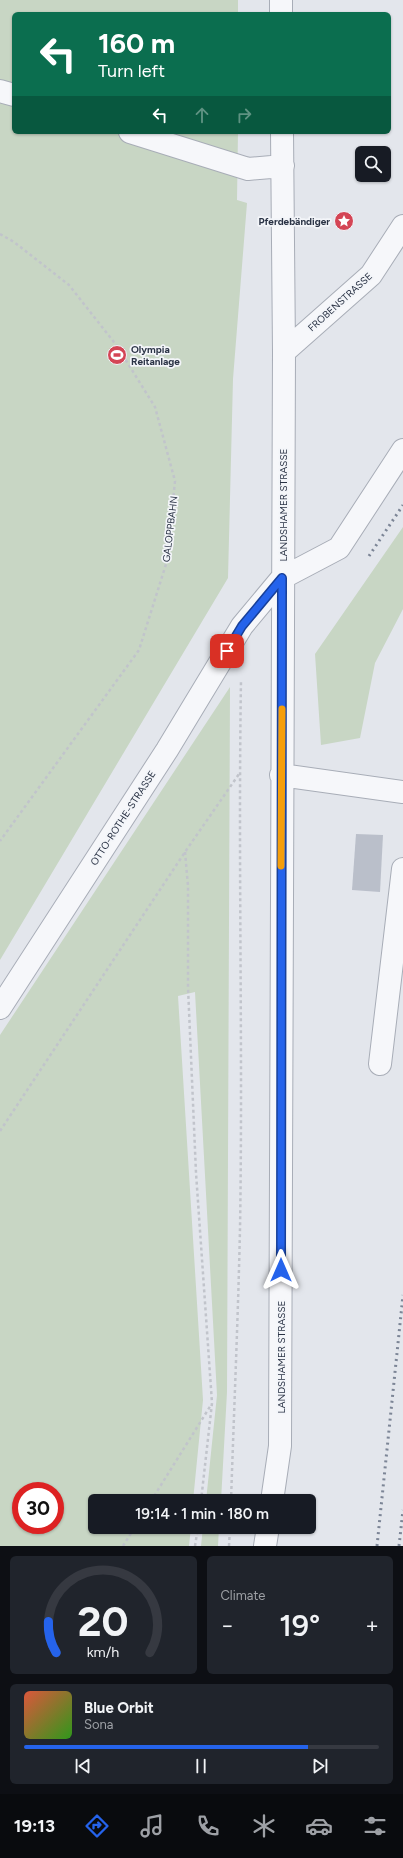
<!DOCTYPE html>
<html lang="en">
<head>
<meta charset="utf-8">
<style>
	:root { --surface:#171b24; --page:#20242c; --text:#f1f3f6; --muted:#9ea1a6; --line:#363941; --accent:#2563eb }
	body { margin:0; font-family:Figtree,sans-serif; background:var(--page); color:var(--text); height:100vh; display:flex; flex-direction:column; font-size:15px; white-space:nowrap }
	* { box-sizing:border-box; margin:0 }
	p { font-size:13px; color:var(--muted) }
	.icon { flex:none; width:22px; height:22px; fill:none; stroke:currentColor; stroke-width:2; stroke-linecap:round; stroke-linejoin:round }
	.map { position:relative; height:1546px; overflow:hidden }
	.side { display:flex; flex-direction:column; gap:10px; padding:10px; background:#0d0f14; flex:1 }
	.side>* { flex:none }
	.hud { position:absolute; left:12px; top:12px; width:379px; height:122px; border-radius:6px; box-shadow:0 1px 3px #0004; background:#0b6e4f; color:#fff; overflow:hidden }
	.fabs { position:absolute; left:355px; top:146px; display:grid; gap:8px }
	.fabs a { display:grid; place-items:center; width:36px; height:36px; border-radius:6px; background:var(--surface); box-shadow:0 1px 3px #0004; font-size:20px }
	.speed { position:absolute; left:12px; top:1482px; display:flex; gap:8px; font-size:20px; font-weight:700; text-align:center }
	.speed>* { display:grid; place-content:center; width:52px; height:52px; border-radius:50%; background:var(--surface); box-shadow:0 1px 3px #0004; line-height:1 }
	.speed .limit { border:6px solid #d22; background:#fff; color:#111 }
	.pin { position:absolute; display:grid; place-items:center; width:34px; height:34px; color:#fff; margin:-17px; border-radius:8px; box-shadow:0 2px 6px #0006 }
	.me { position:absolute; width:44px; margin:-22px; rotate:0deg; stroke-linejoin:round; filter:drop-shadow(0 0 3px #0008) }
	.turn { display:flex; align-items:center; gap:14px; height:84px; padding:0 20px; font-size:18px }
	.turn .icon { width:52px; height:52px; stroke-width:2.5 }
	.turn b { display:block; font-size:28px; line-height:34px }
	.lanes { display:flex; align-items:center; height:38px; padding:0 20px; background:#0003; justify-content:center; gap:20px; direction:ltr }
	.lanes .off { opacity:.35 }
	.big { font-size:30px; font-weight:600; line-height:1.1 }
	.side .tile { flex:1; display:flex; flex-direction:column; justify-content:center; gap:6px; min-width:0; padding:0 14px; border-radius:6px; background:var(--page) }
	.side .dial { align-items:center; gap:0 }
	.dial svg { height:104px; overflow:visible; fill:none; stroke:var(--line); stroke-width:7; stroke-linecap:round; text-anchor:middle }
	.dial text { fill:var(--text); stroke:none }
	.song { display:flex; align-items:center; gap:12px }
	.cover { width:48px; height:48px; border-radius:6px; background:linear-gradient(135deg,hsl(10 70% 55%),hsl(110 70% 35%)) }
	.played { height:4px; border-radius:2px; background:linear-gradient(90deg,var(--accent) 80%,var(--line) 80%) }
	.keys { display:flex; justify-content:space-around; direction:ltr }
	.heat { display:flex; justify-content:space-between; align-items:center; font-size:22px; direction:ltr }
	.side .tiles { flex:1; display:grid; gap:10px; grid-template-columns:1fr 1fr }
	.tile:last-child { grid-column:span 2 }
	.trip { position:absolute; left:88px; top:1494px; width:228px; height:40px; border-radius:6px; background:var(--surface); box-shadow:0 1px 3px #0004; font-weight:600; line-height:40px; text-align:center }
	.menu { display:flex; height:64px; justify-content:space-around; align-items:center; background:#090b0e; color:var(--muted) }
	.menu .icon { width:28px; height:28px }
	.menu .selected { color:var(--accent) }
	.menu b { font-size:18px; color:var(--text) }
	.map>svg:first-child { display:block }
</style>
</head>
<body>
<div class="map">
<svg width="403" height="1546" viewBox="0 0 403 1546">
	<rect width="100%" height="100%" fill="#e3e6ec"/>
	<!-- green -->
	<path fill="#c8d6c4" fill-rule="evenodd" d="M0 0H238V14H14V132H238L237 200 247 203 233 379 228 578 0 960Z
		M403 527V609L375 663 360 738 321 745 315 654Z
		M230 687 227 1392 221 1501H206L217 1395 195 992 178 996 203 1400 193 1501H95V1527H191L189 1546H0V1035ZM21 1491H55V1525H21Z
		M203 1527H219L218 1546H201Z"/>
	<!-- building -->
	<path fill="#babfca" d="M356 834 383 835 380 892 352 890Z"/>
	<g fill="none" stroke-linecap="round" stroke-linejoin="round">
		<!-- minor casing -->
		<g stroke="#a8adb7" stroke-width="24">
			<path id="minor" d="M281 0V14
				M0 91 14 95
				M130 132 248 169 283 166
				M284 352 371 275 403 226
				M281 775 403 792
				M0 1008 167 750 242 626 282 578 339 548 403 450
				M380 1064 403 869
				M272 1501 280 1446 284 352 282 132
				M265 1546 268 1527"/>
		</g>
		<!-- path -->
		<path stroke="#c1c4cb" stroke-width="2.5" stroke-dasharray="3 3" stroke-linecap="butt" d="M0 234 14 242 69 285 117 346 155 407 175 481 167 561 139 650 0 841
			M185 852 188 886V987L196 1173 212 1403 201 1501
			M0 1131 185 852 239 774
			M151 1501 211 1405
			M231 1501C234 1410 238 1319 240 1229 243 1046 238 863 241 680
			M123 1546 135 1527
			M195 1546 198 1527
			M229 1546 230 1527"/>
		<!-- minor -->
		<use href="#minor" stroke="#f6f7fa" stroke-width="22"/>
		<!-- rail -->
		<path stroke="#7c8596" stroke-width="3" stroke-dasharray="2 4" stroke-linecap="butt" d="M369 556 403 505
			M377 1546 403 1295
			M399 1546 403 1510"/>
	</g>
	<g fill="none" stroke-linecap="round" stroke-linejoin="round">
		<!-- route casing -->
		<g stroke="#184099" stroke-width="10">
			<path id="route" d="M227 651 242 626 282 578 281 1270"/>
		</g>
		<!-- route -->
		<use href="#route" stroke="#2563eb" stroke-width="7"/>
		<!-- slow -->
		<path stroke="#f59e0b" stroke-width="7" d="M281 866 282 709"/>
	</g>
	<!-- icons -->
	<defs>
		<g id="sight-disc" transform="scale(1)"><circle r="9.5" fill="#d44555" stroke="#f3f5f9"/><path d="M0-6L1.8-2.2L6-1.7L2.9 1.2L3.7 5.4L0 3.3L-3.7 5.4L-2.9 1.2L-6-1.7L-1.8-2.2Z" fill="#fff"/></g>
		<g id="stadium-disc" transform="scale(1)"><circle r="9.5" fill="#d44555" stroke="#f3f5f9"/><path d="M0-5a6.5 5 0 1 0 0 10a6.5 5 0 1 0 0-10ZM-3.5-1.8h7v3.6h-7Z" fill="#fff"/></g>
	</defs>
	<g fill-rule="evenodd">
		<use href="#sight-disc" x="344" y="221"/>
		<use href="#stadium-disc" x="117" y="355"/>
	</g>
	<g text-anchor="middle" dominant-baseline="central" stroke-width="3.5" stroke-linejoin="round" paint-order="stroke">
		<!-- poi labels -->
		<g font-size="10" font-weight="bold" fill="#2a3345" stroke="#f3f5f9" text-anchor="end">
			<text x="330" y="221">Pferdebändiger</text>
			<text x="131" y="349" text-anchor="start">Olympia<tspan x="131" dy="12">Reitanlage</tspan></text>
		</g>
		<!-- street labels -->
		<g font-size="10" fill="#2a3345" stroke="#f3f5f9">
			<text transform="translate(340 302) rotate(-42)">FROBENSTRASSE</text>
			<text transform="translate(283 505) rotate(-90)">LANDSHAMER STRASSE</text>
			<text transform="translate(170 529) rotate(-83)">GALOPPBAHN</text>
			<text transform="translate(123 818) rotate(-57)">OTTO-ROTHE-STRASSE</text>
			<text transform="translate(281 1357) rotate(-90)">LANDSHAMER STRASSE</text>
		</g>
	</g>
</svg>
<div class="fabs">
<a><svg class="icon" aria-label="search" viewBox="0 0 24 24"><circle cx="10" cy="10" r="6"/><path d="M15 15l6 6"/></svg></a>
</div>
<div class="speed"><div class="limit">30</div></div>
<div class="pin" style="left:227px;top:651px;background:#d93025"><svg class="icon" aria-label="arrive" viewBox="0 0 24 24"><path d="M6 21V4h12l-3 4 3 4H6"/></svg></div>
<svg class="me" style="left:281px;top:1270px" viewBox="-20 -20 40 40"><path d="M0-17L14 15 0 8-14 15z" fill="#2563eb" stroke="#fff" stroke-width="4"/></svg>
<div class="trip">19:14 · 1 min · 180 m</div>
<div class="hud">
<div class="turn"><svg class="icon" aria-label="left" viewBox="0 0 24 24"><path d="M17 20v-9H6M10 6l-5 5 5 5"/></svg><div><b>160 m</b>Turn left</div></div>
<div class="lanes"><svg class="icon" aria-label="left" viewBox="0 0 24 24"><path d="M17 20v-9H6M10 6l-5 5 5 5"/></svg><svg class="icon off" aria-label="ahead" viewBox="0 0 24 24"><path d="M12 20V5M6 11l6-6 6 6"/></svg><svg class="icon off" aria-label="right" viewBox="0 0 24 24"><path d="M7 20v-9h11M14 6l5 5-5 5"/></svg></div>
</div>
</div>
<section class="side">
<div class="tiles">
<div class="tile dial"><svg viewBox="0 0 100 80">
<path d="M14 69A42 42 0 1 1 86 69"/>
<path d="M14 69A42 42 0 0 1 8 45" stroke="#2563eb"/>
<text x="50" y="56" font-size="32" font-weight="700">20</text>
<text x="50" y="72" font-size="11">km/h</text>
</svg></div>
<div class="tile"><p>Climate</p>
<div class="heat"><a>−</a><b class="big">19°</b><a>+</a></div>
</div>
<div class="tile">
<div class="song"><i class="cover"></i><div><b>Blue Orbit</b><p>Sona</p></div></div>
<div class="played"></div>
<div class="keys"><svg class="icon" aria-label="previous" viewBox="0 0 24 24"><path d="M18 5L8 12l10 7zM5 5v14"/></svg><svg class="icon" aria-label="pause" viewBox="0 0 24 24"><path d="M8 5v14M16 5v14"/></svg><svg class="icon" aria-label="next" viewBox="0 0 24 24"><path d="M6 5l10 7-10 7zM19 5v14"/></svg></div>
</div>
</div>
</section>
<nav class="menu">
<b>19:13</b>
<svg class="icon selected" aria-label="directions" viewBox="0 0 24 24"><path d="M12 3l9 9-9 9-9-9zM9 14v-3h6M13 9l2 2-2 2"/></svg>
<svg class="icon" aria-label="music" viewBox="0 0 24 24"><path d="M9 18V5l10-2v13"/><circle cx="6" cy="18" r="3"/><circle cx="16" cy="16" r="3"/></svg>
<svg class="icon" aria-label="phone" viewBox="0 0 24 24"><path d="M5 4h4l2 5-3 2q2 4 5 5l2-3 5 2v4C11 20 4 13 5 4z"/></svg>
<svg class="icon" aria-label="climate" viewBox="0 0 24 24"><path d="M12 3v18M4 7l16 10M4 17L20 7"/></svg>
<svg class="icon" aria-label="car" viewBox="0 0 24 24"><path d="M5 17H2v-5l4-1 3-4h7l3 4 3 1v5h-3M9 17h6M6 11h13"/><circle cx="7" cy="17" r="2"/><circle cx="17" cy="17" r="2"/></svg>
<svg class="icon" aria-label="filters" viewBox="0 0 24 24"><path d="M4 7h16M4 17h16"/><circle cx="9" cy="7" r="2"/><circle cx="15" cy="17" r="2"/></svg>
</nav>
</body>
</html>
